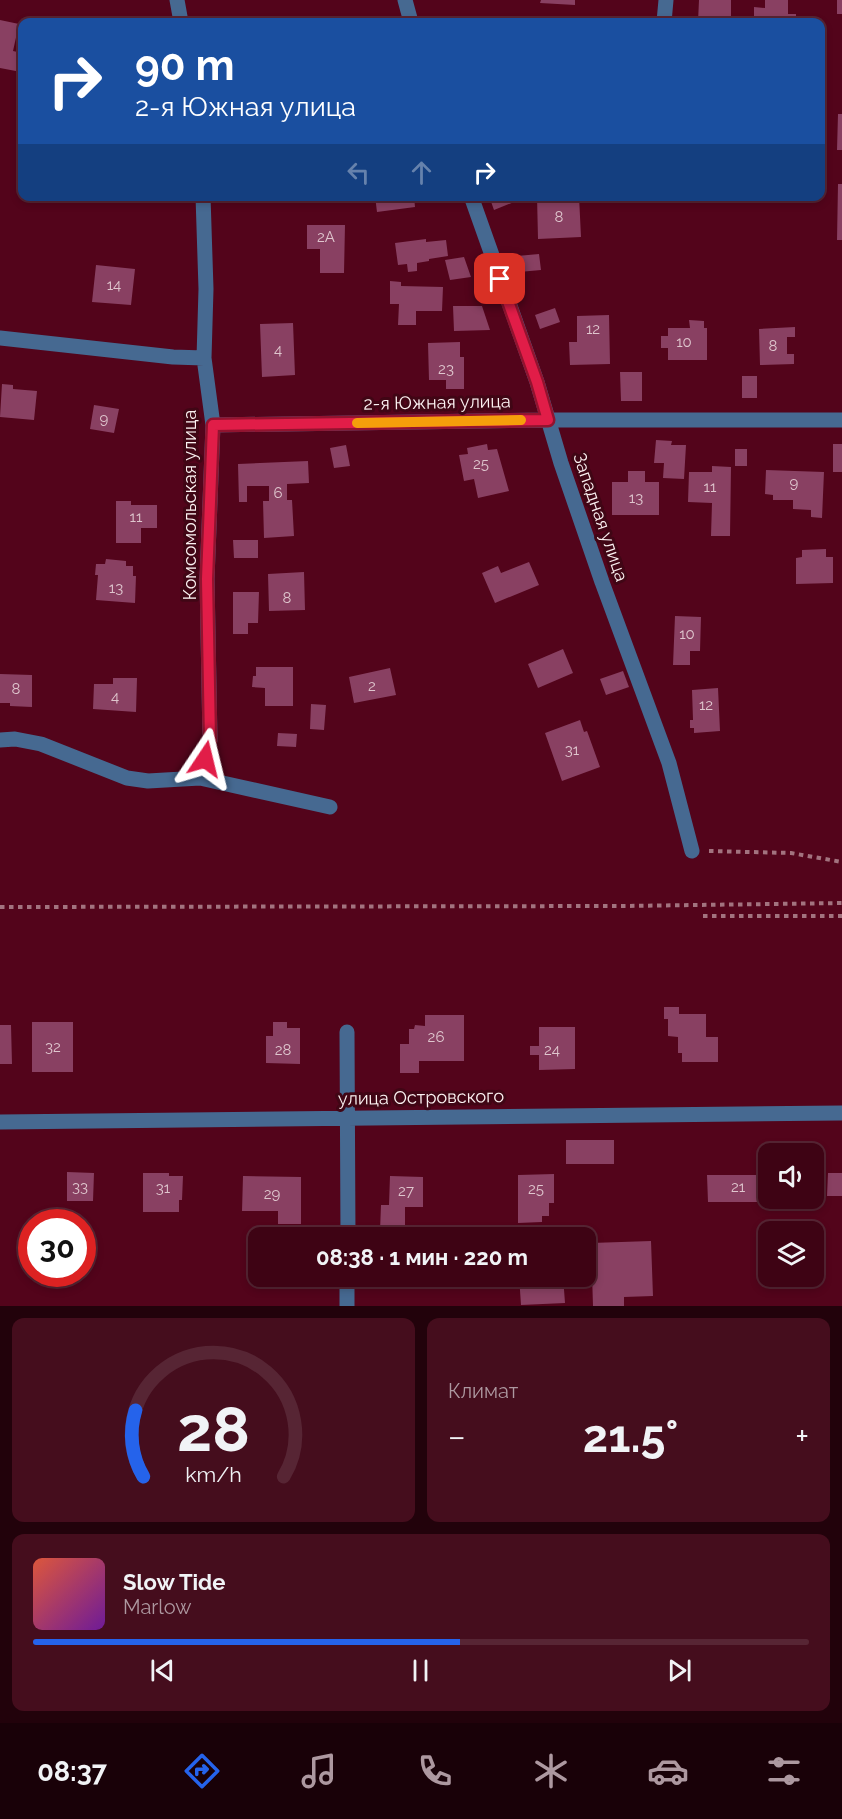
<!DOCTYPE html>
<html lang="ru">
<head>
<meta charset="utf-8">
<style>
	:root { --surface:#3e0314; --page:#450d1d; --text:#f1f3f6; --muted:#ad98a0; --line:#572534; --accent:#2563eb }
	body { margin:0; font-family:Raleway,sans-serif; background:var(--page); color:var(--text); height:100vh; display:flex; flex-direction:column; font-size:22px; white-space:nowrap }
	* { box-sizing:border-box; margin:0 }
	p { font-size:20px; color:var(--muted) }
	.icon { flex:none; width:33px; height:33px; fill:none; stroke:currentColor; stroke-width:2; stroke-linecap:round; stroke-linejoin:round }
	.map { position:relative; height:1306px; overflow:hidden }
	.sheet { display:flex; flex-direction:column; gap:12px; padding:12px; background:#22020b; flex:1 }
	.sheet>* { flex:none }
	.top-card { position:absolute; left:18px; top:18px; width:807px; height:183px; border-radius:12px; box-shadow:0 3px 9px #0003,0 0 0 2px var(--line); background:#1a4fa0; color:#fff; overflow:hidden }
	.fabs { position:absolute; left:758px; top:1143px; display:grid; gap:12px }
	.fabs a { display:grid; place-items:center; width:66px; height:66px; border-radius:12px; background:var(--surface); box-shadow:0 3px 9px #0003,0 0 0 2px var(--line); font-size:30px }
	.speed { position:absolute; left:18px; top:1209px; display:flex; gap:12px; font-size:30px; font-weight:700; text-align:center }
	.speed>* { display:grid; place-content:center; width:78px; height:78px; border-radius:50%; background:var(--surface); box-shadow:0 3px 9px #0003,0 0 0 2px var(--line); line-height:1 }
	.speed .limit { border:9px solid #d22; background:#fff; color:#111 }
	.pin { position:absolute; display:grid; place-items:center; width:51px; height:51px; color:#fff; margin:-26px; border-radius:12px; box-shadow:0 3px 9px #0006 }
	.me { position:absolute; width:66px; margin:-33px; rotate:10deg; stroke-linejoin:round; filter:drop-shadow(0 0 4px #0008) }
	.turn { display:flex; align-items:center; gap:21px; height:126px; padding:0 18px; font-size:27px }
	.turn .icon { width:78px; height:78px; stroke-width:2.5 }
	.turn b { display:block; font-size:42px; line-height:51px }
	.lanes { display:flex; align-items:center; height:57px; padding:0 18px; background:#0003; justify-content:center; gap:30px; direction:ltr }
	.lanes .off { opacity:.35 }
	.big { font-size:45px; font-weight:700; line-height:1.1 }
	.sheet .tile { flex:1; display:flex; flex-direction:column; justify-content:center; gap:9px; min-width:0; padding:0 21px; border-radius:12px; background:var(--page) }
	.sheet .dial { align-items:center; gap:0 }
	.dial svg { height:156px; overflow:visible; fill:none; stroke:var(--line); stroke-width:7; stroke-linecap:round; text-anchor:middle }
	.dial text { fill:var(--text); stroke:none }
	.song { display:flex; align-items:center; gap:18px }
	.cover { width:72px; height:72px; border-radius:9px; background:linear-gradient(135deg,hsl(10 70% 55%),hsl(280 70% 35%)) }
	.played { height:6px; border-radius:3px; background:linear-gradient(90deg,var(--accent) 55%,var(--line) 55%) }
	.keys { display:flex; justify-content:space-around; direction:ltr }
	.heat { display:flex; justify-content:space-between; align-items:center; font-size:33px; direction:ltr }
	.sheet .tiles { flex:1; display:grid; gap:12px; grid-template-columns:1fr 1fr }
	.tile:last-child { grid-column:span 2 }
	.trip { position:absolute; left:248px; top:1227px; width:348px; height:60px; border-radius:12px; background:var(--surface); box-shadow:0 3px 9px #0003,0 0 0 2px var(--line); font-weight:700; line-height:60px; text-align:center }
	.tab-bar { display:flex; height:96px; justify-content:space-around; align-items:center; background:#190108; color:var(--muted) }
	.tab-bar .icon { width:42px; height:42px }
	.tab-bar .active { color:var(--accent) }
	.tab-bar b { font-size:27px; color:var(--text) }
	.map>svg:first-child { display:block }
</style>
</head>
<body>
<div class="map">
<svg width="842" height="1306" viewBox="0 0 842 1306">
	<rect width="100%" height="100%" fill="#53041b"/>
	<!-- building -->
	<path fill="#894062" d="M541 0H575V5L540 3Z
		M699 0H731V22H698Z
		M765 0H788V14H796V22H754V7L765 8Z
		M837 0H842V14H837Z
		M0 20 19 24 13 51 22 53 21 72 0 68Z
		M838 114H842V150H837Z
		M838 184H842V240H837Z
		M375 196H414L415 207 377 212Z
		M489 196H517L519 200 494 210Z
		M537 196H579L581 237 538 239Z
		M307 225H345L344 273H320V249H307Z
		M426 239V242L446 240 448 256 429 259V261L417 263V271L408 272 407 264 398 265 395 243Z
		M539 254 541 270 519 272 517 256Z
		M464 257 471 277 450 280 445 260Z
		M96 265 135 269 131 305 92 302Z
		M390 281 401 282V286L443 287 442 311H416V325H398L399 304H390Z
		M453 306H482L490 330 454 331Z
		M555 308 560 322 540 329 535 315Z
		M609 315 610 364 570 365 569 342H577V316Z
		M689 320 704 321V328H707V360H668V348H661V336H668V328H690Z
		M293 323 295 375 262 377 260 324Z
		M795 327V337H787V354H794V364L760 365 759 329Z
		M460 342V357H464V389H446V380H429L428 343Z
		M620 372H642V401H621Z
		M742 376H757V398H742Z
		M2 384 13 385V389L37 391 34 420 0 417Z
		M94 405 119 409 114 433 90 429Z
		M656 440 672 441 671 445H686L684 479 663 478 664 463H654Z
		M487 444 488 450 497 449 509 491 478 498 474 479 464 481 459 455 468 454 467 448Z
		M833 444H842V472H833Z
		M346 445 350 466 334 468 330 448Z
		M735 449H747V466H735Z
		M308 461 309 483 287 484V500H292L294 536 264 538 263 501H269V486H247V502H239L238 464Z
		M712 466 731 467 730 536H711L712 503 688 502 689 472H712Z
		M766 470 824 472 822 518 811 517V510L793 509V500H773V495L765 494Z
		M628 471H645V482H659V515H612V482H628Z
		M116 501H131V505H157V528H141V543H116Z
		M233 540H258V558H234Z
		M826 549V557H833V583L796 584V558L802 557V550Z
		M106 559 126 561V566H133V576H136L135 603 96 600 98 575H95L96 564H105Z
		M529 562 539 585 495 603 482 573 498 566 501 573Z
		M304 572 305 610 269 611 268 574Z
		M233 592H259L258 623H248V634H233Z
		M675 616 701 617 700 651H690V665H673Z
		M563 649 573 673 538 688 528 664Z
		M256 667H293V706H265V688L252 687 253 676H256Z
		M390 668 396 695 354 703 349 677Z
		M623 671 629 687 606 695 600 679Z
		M0 674 32 675V707L10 706V703H0Z
		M113 678H137L136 712 93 709 94 684H113Z
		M718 688 720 731 694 733V728H690V720H693L692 690Z
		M311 704 326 705 324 730 310 729Z
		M580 720 584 732 587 731 600 767 562 781 545 733Z
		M278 733 297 734 296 747 277 746Z
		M664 1007H679V1014H706V1037H718V1062H682V1053H678V1037L668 1036V1019H664Z
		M425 1015H464V1061H419V1073H400V1044H409V1029H414L415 1025 425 1026Z
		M32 1022H73V1072H32Z
		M273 1022H287V1028H300V1064L266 1063V1036H273Z
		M0 1025H11L12 1064H0Z
		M539 1027H575V1069L539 1070V1055H530V1046H539Z
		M566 1140H614V1164H566Z
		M67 1172 94 1173 93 1201H67Z
		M143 1173H169V1176H183L182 1200H179V1212H143Z
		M828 1173H842V1196H827Z
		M554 1174V1203H549V1216H542V1222L518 1223V1175Z
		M707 1175H768L769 1202H708Z
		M243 1176 301 1177V1224H278V1211H242Z
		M390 1176 423 1177V1207H405V1231H380L381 1205H389Z
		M651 1241 653 1296 624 1297V1306H593L591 1243Z
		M519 1276H563L565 1303 521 1305Z"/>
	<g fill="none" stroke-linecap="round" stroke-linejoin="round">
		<!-- path -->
		<path stroke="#a2737f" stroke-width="4" stroke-dasharray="4.5 4.5" stroke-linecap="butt" d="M709 851 791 853 842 862
			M0 907 625 906 842 903
			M703 916H842"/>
		<!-- minor -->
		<path stroke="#466991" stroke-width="15" d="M177 0 181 22
			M405 0 411 22
			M664 22 666 0
			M471 196 537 382 561 463 602 582 669 763 692 851
			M0 338 173 357 204 358
			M213 425 548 420H842
			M0 740 15 739 41 744 127 778 148 781 200 778 330 807
			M200 778 210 740 207 579 213 425 204 358 206 289 203 196
			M347 1032 348 1238
			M0 1122 842 1113
			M347 1306V1276"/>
	</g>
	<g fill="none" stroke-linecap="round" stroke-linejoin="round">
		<!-- route casing -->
		<g stroke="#92132f" stroke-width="15">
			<path id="route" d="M205 759 210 740 207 579 213 425 548 420 537 382 500 279"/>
		</g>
		<!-- route -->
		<use href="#route" stroke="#e11d48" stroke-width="10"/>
		<!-- slow -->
		<path stroke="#f59e0b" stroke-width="10" d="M357 423 521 420"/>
	</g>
	<g text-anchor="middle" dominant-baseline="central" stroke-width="6" stroke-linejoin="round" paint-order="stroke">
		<!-- number labels -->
		<g font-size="15" fill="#dfc6ce">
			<text x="559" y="217">8</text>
			<text x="326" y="237">2А</text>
			<text x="114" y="285">14</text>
			<text x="593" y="329">12</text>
			<text x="684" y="342">10</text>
			<text x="773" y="346">8</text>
			<text x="278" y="350">4</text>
			<text x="446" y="369">23</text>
			<text x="104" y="419">9</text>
			<text x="481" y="464">25</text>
			<text x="794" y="483">9</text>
			<text x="710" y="487">11</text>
			<text x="278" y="493">6</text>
			<text x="636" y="498">13</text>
			<text x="136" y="517">11</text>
			<text x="116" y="588">13</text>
			<text x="287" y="598">8</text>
			<text x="687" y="634">10</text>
			<text x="372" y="686">2</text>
			<text x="16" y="689">8</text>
			<text x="115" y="697">4</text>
			<text x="706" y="705">12</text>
			<text x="572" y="750">31</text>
			<text x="436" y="1037">26</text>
			<text x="53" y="1047">32</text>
			<text x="283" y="1050">28</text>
			<text x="552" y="1050">24</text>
			<text x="80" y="1187">33</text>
			<text x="738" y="1187">21</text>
			<text x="163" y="1188">31</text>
			<text x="536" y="1189">25</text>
			<text x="406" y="1191">27</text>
			<text x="272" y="1194">29</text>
		</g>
		<!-- street labels -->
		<g font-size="18" fill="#fcf2f2" stroke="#400615">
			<text transform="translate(437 402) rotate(-1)">2-я Южная улица</text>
			<text transform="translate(189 505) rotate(-90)">Комсомольская улица</text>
			<text transform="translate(601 517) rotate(71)">Западная улица</text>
			<text transform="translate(421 1097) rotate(-1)">улица Островского</text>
		</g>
	</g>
</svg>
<div class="fabs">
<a><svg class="icon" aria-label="sound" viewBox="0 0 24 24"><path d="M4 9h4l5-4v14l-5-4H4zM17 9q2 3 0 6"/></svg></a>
<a><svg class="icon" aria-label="layers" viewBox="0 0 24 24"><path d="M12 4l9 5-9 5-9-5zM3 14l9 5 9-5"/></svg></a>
</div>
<div class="speed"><div class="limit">30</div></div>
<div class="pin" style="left:500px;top:279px;background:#d93025"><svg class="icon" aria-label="arrive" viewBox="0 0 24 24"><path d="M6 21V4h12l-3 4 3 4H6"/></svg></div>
<svg class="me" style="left:205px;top:759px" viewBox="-20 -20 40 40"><path d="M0-17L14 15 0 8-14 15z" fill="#e11d48" stroke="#fff" stroke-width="4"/></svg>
<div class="trip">08:38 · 1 мин · 220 m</div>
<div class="top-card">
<div class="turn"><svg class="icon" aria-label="right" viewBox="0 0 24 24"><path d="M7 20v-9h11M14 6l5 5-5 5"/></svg><div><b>90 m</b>2-я Южная улица</div></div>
<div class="lanes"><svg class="icon off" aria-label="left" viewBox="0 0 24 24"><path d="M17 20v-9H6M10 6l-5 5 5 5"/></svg><svg class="icon off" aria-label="ahead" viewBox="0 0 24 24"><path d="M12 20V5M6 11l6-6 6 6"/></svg><svg class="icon" aria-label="right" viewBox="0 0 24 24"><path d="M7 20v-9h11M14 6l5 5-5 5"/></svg></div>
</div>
</div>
<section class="sheet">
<div class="tiles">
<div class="tile dial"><svg viewBox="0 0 100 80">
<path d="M14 69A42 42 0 1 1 86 69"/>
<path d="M14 69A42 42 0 0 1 10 35" stroke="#2563eb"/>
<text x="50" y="56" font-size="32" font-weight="700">28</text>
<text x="50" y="72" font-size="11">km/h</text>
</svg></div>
<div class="tile"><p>Климат</p>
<div class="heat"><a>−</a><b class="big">21.5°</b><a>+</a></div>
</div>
<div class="tile">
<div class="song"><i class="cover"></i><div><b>Slow Tide</b><p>Marlow</p></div></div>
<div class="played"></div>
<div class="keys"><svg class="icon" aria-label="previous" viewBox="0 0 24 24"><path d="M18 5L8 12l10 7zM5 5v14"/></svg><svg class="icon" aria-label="pause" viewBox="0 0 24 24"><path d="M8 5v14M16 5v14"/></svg><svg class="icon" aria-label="next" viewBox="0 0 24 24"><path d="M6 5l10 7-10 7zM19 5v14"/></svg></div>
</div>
</div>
</section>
<nav class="tab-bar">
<b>08:37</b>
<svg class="icon active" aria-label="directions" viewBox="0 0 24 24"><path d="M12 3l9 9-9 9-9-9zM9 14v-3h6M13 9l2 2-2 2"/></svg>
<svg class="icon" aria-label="music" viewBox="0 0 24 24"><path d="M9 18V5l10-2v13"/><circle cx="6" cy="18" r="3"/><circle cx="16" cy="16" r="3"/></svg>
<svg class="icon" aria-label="phone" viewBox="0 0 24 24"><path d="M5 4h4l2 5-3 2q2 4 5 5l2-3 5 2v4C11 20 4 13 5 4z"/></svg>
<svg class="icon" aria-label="climate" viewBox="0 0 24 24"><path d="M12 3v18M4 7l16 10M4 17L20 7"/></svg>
<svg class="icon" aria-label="car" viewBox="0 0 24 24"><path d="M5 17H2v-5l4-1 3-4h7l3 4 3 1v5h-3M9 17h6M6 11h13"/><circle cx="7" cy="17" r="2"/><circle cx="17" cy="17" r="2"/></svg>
<svg class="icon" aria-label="filters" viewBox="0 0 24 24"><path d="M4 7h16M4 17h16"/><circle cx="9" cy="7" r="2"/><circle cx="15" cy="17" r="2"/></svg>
</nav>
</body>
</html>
